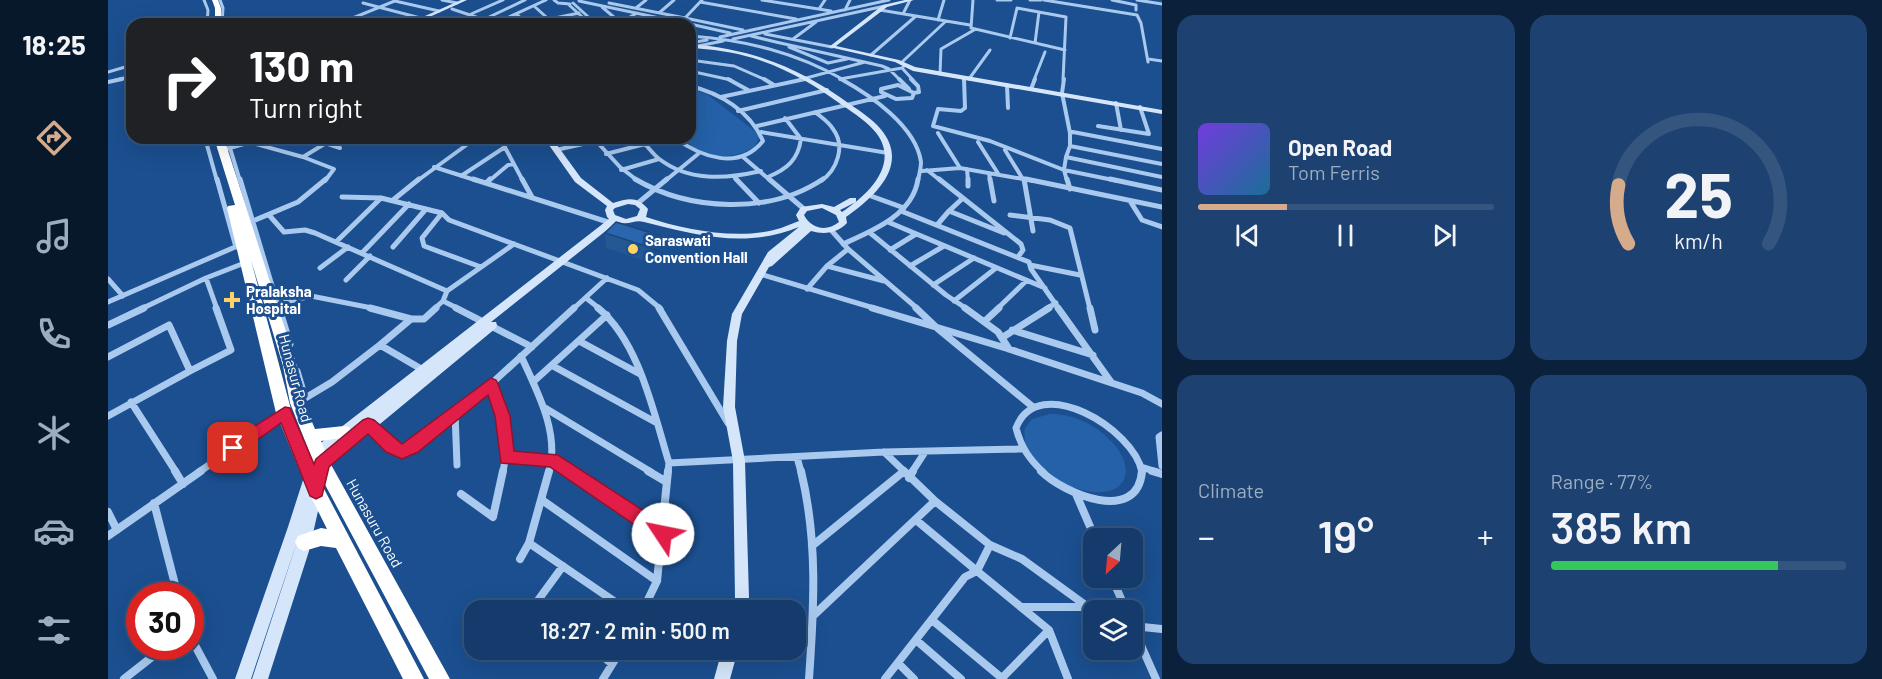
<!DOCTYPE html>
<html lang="en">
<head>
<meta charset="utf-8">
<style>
	:root { --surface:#143b6b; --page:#1d4271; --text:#f1f3f6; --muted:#9dadc1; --line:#33557e; --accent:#d6ab8b }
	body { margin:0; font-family:Barlow,sans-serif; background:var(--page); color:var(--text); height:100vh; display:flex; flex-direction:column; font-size:22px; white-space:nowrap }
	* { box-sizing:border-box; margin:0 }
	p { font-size:20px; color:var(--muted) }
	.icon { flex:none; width:33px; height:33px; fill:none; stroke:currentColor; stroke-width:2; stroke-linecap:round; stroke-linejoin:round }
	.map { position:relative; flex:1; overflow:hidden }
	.drawer { display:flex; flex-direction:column; gap:15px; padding:15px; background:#0b203b; width:720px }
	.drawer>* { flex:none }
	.guide { position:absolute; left:18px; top:18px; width:570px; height:126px; border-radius:18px; box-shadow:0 6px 24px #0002,0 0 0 2px var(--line); background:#202124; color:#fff; overflow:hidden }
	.needle { width:39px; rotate:206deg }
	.buttons { position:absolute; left:975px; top:528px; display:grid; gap:12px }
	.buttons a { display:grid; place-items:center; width:60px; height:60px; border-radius:12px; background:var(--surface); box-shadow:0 6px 24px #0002,0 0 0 2px var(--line); font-size:30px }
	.speed { position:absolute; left:18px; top:582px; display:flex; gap:12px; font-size:30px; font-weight:700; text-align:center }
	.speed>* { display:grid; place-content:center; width:78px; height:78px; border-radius:50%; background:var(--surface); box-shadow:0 6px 24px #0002,0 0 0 2px var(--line); line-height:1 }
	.speed .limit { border:9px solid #d22; background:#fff; color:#111 }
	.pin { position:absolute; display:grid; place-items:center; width:51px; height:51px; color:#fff; margin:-26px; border-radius:12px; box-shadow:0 3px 9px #0006 }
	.me { position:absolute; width:66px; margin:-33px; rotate:304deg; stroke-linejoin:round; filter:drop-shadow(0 0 4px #0008) }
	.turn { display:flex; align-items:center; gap:21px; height:126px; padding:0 24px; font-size:27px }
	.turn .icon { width:78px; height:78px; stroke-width:2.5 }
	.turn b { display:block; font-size:42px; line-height:51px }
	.big { font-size:45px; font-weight:600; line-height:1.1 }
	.drawer .card { flex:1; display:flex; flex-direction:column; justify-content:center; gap:9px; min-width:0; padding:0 21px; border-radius:18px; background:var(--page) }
	.drawer .dial { align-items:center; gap:0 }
	.dial svg { height:156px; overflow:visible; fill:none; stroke:var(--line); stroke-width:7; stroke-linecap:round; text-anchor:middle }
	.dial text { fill:var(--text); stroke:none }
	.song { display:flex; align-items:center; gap:18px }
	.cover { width:72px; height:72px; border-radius:9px; background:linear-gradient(135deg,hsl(260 70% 55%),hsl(200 70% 35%)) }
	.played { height:6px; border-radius:3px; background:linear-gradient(90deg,var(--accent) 30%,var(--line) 30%) }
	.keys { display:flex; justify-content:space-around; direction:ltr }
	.heat { display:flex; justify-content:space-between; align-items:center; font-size:33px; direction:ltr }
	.charge { height:9px; border-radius:4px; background:linear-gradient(90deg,#34c759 77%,var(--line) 0) }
	.drawer .tiles { flex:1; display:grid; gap:15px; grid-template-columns:repeat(2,1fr) }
	.trip { position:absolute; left:356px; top:600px; width:342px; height:60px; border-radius:18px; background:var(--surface); box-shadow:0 6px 24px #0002,0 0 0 2px var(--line); font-weight:600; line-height:60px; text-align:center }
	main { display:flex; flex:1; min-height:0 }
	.tabs { display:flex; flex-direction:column; width:108px; justify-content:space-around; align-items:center; background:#08182b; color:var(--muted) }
	.tabs .icon { width:42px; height:42px }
	.tabs .selected { color:var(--accent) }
	.tabs b { font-size:27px; color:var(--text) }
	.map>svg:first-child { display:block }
</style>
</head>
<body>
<main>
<nav class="tabs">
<b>18:25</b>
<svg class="icon selected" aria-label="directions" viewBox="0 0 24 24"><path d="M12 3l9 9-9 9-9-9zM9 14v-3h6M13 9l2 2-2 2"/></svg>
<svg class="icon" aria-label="music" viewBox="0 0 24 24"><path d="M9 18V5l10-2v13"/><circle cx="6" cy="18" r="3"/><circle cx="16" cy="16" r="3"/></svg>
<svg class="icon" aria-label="phone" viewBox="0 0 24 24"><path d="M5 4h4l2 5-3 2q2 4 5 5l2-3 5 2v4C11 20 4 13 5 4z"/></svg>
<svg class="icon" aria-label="climate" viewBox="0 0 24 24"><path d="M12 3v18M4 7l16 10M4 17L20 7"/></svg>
<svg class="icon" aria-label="car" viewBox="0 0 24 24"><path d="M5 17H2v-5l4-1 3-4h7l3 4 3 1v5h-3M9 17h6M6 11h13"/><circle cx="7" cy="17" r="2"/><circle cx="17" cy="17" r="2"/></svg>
<svg class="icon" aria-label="filters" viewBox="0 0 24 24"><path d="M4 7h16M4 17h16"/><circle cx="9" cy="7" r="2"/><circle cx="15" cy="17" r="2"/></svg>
</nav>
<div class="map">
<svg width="1054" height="679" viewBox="0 0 1054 679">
	<rect width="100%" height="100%" fill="#1b4f8f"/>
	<!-- green -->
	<path fill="#2461a8" d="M582 88 600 95 649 133 651 138 647 146C634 157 606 160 590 151 585 148 580 142 576 138H582Z
		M942 414C965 414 987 424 1003 441 1030 468 1019 499 979 491 961 488 948 479 935 467 923 457 914 444 917 428L924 419Z"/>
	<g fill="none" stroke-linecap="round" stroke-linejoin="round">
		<!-- street-far4 -->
		<path stroke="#a9c9ee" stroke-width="3" d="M96 0 100 10 99 24
			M112 0 115 8 114 24
			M334 0 349 3
			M446 0 450 3 462 4
			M594 0 577 18 635 30
			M654 0 723 11
			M865 0 863 28 957 50
			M889 0H903
			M922 0H933
			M936 0 1029 15 1033 23 1040 62
			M1004 0 1028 5V10
			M1029 0 1054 4
			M287 1 331 11
			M471 1 580 24
			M592 2 688 19
			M255 3 320 20 322 24
			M465 3 488 24
			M501 3 577 18
			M460 4 482 24
			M426 6 446 24
			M494 7 514 24
			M528 8 538 0
			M344 9 389 24
			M711 9 717 0
			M737 10 742 0
			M772 10 862 25
			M551 13 566 0
			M363 14 395 0
			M408 14 420 24
			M795 14 802 0
			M245 18 252 24
			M377 19 417 0
			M442 19 471 13
			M830 20 836 0
			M513 22 529 13
			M388 23 438 0
			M230 24 289 0
			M528 24 542 16
			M582 24 622 33
			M657 34 724 47
			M582 36C637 40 687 52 736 80
			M643 36 672 43
			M612 37 781 0
			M902 38 909 8 958 17 955 80
			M625 39 777 6
			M685 39 708 22
			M668 42 774 66 781 69 792 80
			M582 43 599 40
			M927 43 931 12
			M590 46 615 41
			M681 47 720 63 739 59
			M763 55 808 16
			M1040 59 1054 61
			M582 60 626 66 658 80
			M793 63 838 21
			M796 66 794 68 805 80
			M582 71 623 80
			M0 72 24 65
			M832 74 833 49 866 30
			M732 79 794 68
			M861 79 882 50
			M8 80 24 76
			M691 80 757 62
			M926 80 937 52"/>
		<!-- street-far3 -->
		<path stroke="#a9c9ee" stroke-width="4" d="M620 79 640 90
			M656 79 666 85
			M732 79H734
			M733 79C762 95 808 126 813 162 813 168 811 175 810 181
			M791 79 801 89
			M803 79 810 86 811 92 806 93
			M856 79 857 108 853 111 830 109 825 126 882 141 956 170 959 181
			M956 79 954 93 962 133
			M0 82 14 79
			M790 85 806 93 804 98 788 99 773 92V89Z
			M899 85 900 108
			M923 89 927 79
			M613 97 697 79
			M1008 103 1013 130
			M630 111 719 90
			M707 112C713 117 721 122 725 129 738 146 729 170 713 181
			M649 126 777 96
			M990 126 1041 134 1032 107
			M653 132 780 153
			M830 133 852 168
			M97 138 109 181
			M119 138 132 181
			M202 138 232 148
			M392 138 415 181
			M531 138C538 144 543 152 550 158 580 182 618 179 653 171
			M567 138C593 157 631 171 655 141 642 111 612 93 582 86
			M489 142 512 167 530 181
			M870 142 891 175
			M144 143 195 157 226 169 217 181
			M962 146 1054 164
			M118 149 158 138
			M1054 149 965 132 962 133V146L958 157 1054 177
			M448 150 502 138
			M897 150 916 181
			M498 154 537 144
			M195 157 218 143
			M635 157 663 181
			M958 157 956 170 1010 181
			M326 167 370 181
			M859 169 860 181
			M513 170 551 159
			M819 170 833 181
			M814 171 852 168 926 181
			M881 173 882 181
			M353 176 397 147
			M660 177C679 169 690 160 693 139L677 118
			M627 178 630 181
			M309 181 368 138
			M381 181 400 165 406 164
			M557 181 590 154"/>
		<!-- street-far2 -->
		<path stroke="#a9c9ee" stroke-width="5" d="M109 179 128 247
			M132 179 171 309
			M365 179 503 223
			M414 179 424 197
			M527 179C581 211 662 215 715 179
			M628 179 651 203
			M661 179 696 209
			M831 179 913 244 915 250 910 257
			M860 179V186
			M882 179 886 201
			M916 179 925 231
			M918 179 1054 207
			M959 179 962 189
			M1002 179 1054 190
			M378 183 382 179
			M763 196 796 208
			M234 197 273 198 334 213 341 220 530 290 553 309
			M285 200 311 179
			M1022 201 1034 220 1054 227
			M530 203 559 179
			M793 211 921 262 923 269 951 309
			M841 211 855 198
			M334 213 314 238 316 246 373 267
			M161 215 176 232 197 230 207 233 339 291 335 301 351 309
			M902 215 942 220 962 228 982 309
			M145 221 190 202 218 179
			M780 222 937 288
			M829 225 841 211 896 233
			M723 230 740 249 810 309
			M761 232 838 295 859 309
			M229 241 273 198
			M735 244C764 231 805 215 810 179
			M285 247 318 209
			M782 250 808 234
			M254 253 301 204
			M922 265 972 275
			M719 266 776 281
			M802 266 836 246
			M212 268 240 247
			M652 274 769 309
			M98 278 109 309
			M0 279 15 296
			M238 280 262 256
			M825 285 866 258
			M699 289 719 266 740 249
			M339 291 406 244
			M478 298 492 309
			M846 301 888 268
			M0 302 134 244
			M169 304 203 296 269 309
			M33 309 98 278 139 262
			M326 309 335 301
			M465 309 499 278
			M889 309 918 281
			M938 309 948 303"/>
		<!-- street-far1 -->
		<path stroke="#a9c9ee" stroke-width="7" d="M171 308 182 344
			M262 308 303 319
			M348 308 424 347
			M490 308C531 341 546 414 561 463L560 472
			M551 308 620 423
			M764 308 901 349 1034 393 1054 404
			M808 308 829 328 925 407
			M857 308 890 332 901 349
			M950 308 1003 382
			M982 308 987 330
			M877 321 891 308
			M0 325 36 308
			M904 330 985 355
			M895 337 941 308
			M471 341 532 374
			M413 356C429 391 452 433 441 472
			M0 357 61 325 82 371 123 350 108 308
			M445 366 549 423
			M315 370 272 345 303 319H316L328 308
			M189 371 197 398
			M425 382 499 315
			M383 384C394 413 402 441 395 472
			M194 400 224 382 272 345
			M23 402 68 472
			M437 408 543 472
			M347 413 349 465
			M0 416 82 371
			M260 425 284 447 294 452 304 447 383 384 466 308
			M1054 435 1051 437 1054 466
			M776 452 797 472
			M689 457 693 472
			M398 458 444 460 462 472
			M561 463 776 452 913 449
			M1033 467 1049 472
			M91 472 176 413
			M804 472 817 452
			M935 472C921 459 913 447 908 428 930 371 1026 429 1034 472"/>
		<!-- street -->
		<path stroke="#a9c9ee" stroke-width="8" d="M67 471 75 484
			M441 471 421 543 519 610
			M460 471 555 534
			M540 471 557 481
			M693 471C710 541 706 607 701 679
			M796 471 827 501 882 545 869 571 941 630 960 679
			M933 471C956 494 1030 525 1034 471
			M1044 471 1054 474
			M801 478 805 471
			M353 494 385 517 395 471
			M968 494 987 538
			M434 500 549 581
			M46 503 70 596
			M0 512 9 530
			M0 536 93 471
			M882 545 914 559 980 607 1002 610
			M704 546 795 472
			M412 559 421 543
			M1004 578 1018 610
			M913 607H980
			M437 610 428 603 455 566
			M535 610 549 581 560 471
			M706 615 827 501
			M824 620 895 679
			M1024 625 1048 679
			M1025 626 1054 629
			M82 636 105 679
			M808 640 853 679
			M487 650 504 664
			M790 663 806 679
			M894 678 941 630
			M16 679 58 646
			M495 679 513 650
			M777 679 857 577 869 571 808 520"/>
		<!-- secondary -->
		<path fill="#d6e6fa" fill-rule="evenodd" d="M353 0H359L306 24H299Z
			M797 0H806L779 7 728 46 791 60 807 67 1054 110V114L805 71 787 62 721 47 775 5Z
			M582 44C644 49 693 68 743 105 755 113 767 121 775 132 801 167 765 198 738 217L739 223C729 233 717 235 703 231L664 266 661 267 634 314 629 341 627 407 637 461 641 598 638 610H624L627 598 625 461 615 407 619 341 624 314 660 252 691 227C638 249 588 235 536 222 526 219 522 226 509 222L383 322H388L389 325 388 328 220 467 201 551 160 679H144L190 539 143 679H127L180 527 205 449 501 219 499 217 497 210 499 206 467 182 436 138H444L473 178 505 203C521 198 529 196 540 209L538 217C577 230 632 241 673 228 679 226 685 223 691 221L688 215 693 207 714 204 726 207 742 198H748V202L732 210 734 212C758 196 792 166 769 134 760 122 747 114 734 105 707 85 678 68 645 58 625 52 604 49 582 48ZM520 204 527 205 532 209 529 216 518 219 507 215 505 210 507 208ZM714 208 728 215 731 222C719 232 703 229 696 215L699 211Z
			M614 650H630L622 679H606Z"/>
		<!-- highway -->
		<path fill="#fff" fill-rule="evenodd" d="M104 0H110L113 8V24H107V8Z
			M106 138H116L189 366 196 403 207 429 236 426 241 427 244 432 241 437 213 441 221 461 342 679H321L206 464 182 403 175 366 143 260 184 413 215 487 316 679H295L228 548 213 546 196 551 190 548 187 542 190 536 213 528 219 529 200 491 168 413 119 208 120 206 127 205Z"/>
	</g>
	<!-- wall -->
	<path fill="#245895" d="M497 233 553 236 552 250 544 263 498 248Z"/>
	<!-- shaded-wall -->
	<path fill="#1d4779" d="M553 236 552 250 544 263V248Z"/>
	<!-- building -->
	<path fill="#2a66ad" stroke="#1d4779" stroke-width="1.5" d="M508 222 553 236 544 248 497 233Z"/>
	<!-- route -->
	<path fill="#e11d48" stroke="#92132f" stroke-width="1.5" d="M383 378 388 380 390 384 402 416 406 451 450 455 562 528 564 534 562 540 555 543 549 540 442 467 393 463 387 416 380 395 310 452 294 459 278 452 260 434 221 467 214 496 208 499 202 496 173 423 131 453 125 455 120 453 117 448 120 443 177 407 182 408 184 413 206 464 208 459 255 420 260 418 266 420 294 444Z"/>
	<!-- markers -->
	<g fill="#ffd166" stroke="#1b4f8f" stroke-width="2">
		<circle cx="525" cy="249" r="6"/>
		<path d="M121 291h6v6h6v6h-6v6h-6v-6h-6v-6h6z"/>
	</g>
	<g text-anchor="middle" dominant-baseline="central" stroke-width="6" stroke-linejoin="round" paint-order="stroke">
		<!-- poi labels -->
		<g font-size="15" font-weight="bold" fill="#fff" stroke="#1b4f8f" text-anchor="start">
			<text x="537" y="240">Saraswati<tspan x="537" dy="17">Convention Hall</tspan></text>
			<text x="138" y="291">Pralaksha<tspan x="138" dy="17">Hospital</tspan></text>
		</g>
		<!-- street labels -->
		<g font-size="15" fill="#fff" stroke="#1b4f8f">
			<text transform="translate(188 378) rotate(75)">Hunasur Road</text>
			<text transform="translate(267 523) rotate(61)">Hunasuru Road</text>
		</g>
	</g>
</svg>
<div class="buttons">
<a><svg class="needle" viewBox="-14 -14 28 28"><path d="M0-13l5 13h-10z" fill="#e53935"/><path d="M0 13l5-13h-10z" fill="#9dadc1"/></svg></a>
<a><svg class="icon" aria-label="layers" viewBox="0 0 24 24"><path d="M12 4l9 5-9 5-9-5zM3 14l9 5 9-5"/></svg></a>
</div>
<div class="speed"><div class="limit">30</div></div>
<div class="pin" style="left:125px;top:448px;background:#d93025"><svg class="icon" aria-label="arrive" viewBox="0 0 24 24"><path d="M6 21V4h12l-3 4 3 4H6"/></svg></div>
<svg class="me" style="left:555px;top:534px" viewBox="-20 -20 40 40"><circle r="19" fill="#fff"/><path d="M0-13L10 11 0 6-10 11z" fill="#e11d48"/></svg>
<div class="trip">18:27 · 2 min · 500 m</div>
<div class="guide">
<div class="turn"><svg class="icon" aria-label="right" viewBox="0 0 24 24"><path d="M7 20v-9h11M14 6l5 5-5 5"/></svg><div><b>130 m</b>Turn right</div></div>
</div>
</div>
<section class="drawer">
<div class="tiles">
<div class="card">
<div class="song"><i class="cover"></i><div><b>Open Road</b><p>Tom Ferris</p></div></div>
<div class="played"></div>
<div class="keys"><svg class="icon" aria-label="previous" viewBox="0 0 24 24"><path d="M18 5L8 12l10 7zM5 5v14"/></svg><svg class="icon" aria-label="pause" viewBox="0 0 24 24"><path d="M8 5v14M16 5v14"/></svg><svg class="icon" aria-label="next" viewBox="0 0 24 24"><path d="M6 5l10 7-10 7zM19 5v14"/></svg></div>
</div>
<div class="card dial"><svg viewBox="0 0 100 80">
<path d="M14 69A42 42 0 1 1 86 69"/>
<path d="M14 69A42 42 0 0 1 9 39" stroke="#d6ab8b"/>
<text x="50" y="56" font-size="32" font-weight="700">25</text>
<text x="50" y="72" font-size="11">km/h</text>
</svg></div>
<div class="card"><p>Climate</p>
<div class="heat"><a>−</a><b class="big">19°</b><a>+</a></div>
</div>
<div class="card"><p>Range · 77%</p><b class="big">385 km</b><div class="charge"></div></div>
</div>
</section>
</main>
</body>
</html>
